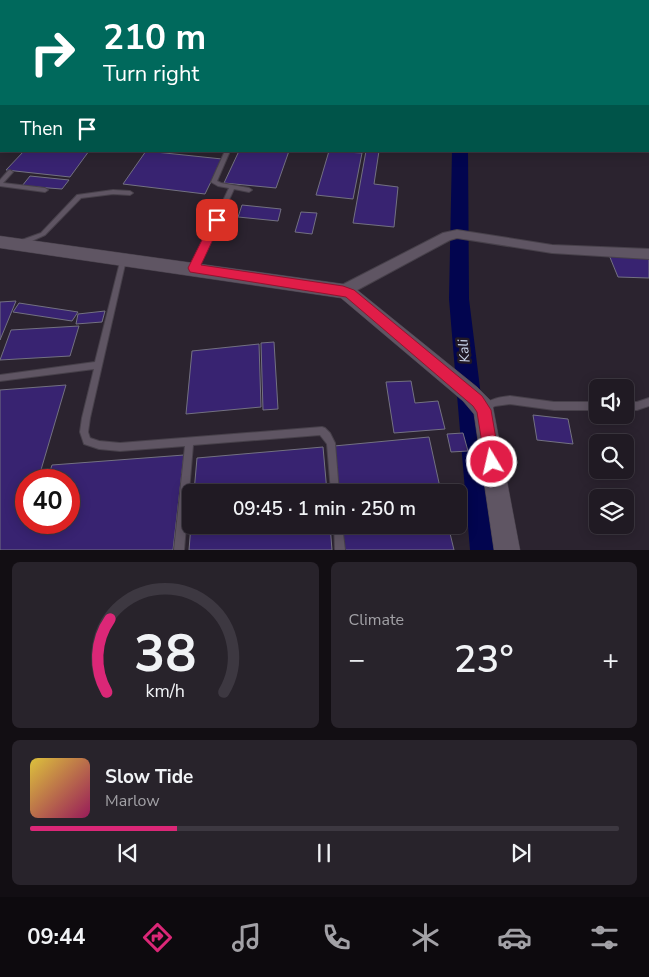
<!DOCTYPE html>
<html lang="en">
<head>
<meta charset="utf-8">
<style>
	:root { --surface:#201a23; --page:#28232b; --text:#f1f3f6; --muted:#a2a1a6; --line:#3d3841; --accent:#db2777 }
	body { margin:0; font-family:"Nunito Sans",sans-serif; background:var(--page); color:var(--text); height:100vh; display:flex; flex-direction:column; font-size:19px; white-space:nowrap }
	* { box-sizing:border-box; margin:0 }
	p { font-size:16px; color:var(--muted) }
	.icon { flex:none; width:28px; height:28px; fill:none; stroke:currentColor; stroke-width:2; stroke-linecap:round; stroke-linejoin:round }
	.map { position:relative; height:550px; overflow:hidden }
	.panel { display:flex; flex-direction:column; gap:12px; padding:12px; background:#120e13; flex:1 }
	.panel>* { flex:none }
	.guide { position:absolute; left:0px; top:0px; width:650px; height:152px; box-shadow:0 2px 12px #0003,0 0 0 1px var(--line); background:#00695c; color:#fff; overflow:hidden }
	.tools { position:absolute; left:589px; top:379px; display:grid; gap:10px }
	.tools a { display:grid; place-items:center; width:45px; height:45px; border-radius:8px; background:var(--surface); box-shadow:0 2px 12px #0003,0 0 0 1px var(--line); font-size:25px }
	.speed { position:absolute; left:15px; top:469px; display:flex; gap:10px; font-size:25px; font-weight:700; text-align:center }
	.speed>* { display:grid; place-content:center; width:65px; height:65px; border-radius:50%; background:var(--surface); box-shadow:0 2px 12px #0003,0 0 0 1px var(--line); line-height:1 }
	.speed .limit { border:8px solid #d22; background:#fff; color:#111 }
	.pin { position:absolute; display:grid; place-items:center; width:42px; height:42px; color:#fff; margin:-21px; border-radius:10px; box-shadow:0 2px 8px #0006 }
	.me { position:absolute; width:55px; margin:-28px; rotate:351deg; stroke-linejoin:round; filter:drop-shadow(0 0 4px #0008) }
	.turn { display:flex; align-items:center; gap:18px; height:105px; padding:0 20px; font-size:22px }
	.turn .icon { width:65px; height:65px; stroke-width:2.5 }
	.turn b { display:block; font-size:35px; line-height:42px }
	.then { display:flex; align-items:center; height:48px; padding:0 20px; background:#0003; gap:10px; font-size:19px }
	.big { font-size:38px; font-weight:600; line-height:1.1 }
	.panel .widget { flex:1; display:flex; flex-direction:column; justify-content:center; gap:8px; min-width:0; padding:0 18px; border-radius:8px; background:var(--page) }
	.panel .dial { align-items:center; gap:0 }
	.dial svg { height:130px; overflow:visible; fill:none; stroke:var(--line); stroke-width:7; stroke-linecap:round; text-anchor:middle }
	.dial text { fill:var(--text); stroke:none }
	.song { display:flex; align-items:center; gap:15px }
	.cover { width:60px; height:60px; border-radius:8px; background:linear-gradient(135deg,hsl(50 70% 55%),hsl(330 70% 35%)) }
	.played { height:5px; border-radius:2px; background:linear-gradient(90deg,var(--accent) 25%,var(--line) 25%) }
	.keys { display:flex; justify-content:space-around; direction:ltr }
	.heat { display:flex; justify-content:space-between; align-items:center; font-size:28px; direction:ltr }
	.panel .tiles { flex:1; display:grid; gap:12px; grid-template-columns:1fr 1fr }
	.widget:last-child { grid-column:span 2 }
	.trip { position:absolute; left:182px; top:484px; width:285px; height:50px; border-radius:8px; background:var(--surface); box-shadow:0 2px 12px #0003,0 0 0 1px var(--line); font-weight:600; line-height:50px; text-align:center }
	.dock { display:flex; height:80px; justify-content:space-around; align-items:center; background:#0d0a0e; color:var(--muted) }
	.dock .icon { width:35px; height:35px }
	.dock .active { color:var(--accent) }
	.dock b { font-size:22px; color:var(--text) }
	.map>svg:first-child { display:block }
</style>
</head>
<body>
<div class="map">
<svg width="649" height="550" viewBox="0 0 649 550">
	<rect width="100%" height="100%" fill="#2b232f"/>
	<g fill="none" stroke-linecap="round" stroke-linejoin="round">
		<!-- river -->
		<path fill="#02054f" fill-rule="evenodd" d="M28 0H38V1H28Z
			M0 21H1V27H0Z
			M452 151H468L469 299 500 550H470L449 299Z"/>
	</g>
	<!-- building -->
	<path fill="#382371" stroke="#737181" d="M24 151H89L70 177 6 170Z
		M146 151 222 159 205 194 123 184Z
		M239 151H289L276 188 224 183Z
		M329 151 362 153 353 199 316 195Z
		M366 151H379L374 184 398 187 394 227 353 223Z
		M30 176 69 180 62 189 22 186Z
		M242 205 281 209 278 221 238 217Z
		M301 212 317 213 312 234 295 232Z
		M609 255 649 257V278L618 277Z
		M16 301 0 340V302Z
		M19 303 78 312 72 321 13 312Z
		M105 311 102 322 76 324 78 314Z
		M79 326 70 356 0 360 11 330Z
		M274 342 278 409 263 410 261 343Z
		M259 344 261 407 186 414 192 351Z
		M411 381 415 403 438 401 445 429 394 433 386 382Z
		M66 385 38 480H26V522H69V480H47L52 465 184 455 173 550H0V390Z
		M533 415 568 419 573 444 537 440Z
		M463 433 468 451 451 452 447 434Z
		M429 437 441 492H339L334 446Z
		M323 447 327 492H194L197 458Z
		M191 525H330L332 550H189Z
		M342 525H448L454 550H344Z"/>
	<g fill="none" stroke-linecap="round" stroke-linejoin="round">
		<!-- lane casing -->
		<g stroke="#47404a" stroke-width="2">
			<path id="lane" d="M0 81H1V84H0Z
				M0 94H1V96H0Z
				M225 151H230L217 181 221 183 249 188 252 190 249 192 234 189 197 269 196 271H192L191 269 229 188 218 186 211 182Z
				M10 170 13 172 3 183 45 188 48 190 45 192 0 186V180L8 171Z
				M113 190 130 191 133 193 130 195 113 194 81 198 45 235 23 245H19L18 243 19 241 41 233 77 195Z
				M121 258H123L126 260 90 418 88 432 90 438 99 441 120 443 322 427 325 428 330 433 335 443 339 492H331L327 444 320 435 193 445 184 550H174L185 446 120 451 99 449 84 444 80 432 82 418 94 369 0 381V375L95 362Z
				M510 396 554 402H598V410H554L510 404 495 406 486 411 483 410 482 407C488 399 500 397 510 396Z
				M649 398V406L637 410H625V402H637Z
				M334 525H342L345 550H335Z"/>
		</g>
		<!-- street casing -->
		<g stroke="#47404a" stroke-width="2">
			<path id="street" d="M601 0H608V1H602Z
				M457 230 552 245 649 249V259L552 253 457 238 450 240 348 295H338L337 291 338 287 443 233Z"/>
		</g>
		<!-- secondary casing -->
		<g stroke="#47404a" stroke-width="1">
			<path id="secondary" d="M0 236 343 284 356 289 477 387 492 402 520 550H494L474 414 463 401 341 298 0 248Z"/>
		</g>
		<!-- lane -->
		<use href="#lane" fill="#5f5563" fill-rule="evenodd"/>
		<!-- street -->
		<use href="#street" fill="#5f5563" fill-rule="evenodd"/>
		<!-- secondary -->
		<use href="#secondary" fill="#5f5563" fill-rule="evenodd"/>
	</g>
	<!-- route -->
	<path fill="#e11d48" stroke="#92132f" d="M217 217 222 220 201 265 343 286 354 290 482 396 491 410 500 462 498 467 492 470 487 467 485 462 477 412 473 406 346 297 190 272 188 268 212 220Z"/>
	<g text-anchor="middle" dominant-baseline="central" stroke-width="5" stroke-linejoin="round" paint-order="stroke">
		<!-- water labels -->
		<g font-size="14" font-style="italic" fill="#cbd6eb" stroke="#211925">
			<text transform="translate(464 351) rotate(-96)">Kali</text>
		</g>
	</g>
</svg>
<div class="tools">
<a><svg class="icon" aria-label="sound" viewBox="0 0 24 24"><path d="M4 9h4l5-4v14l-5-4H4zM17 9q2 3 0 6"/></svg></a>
<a><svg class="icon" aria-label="search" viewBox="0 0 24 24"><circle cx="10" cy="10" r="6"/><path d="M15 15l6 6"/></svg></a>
<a><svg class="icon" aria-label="layers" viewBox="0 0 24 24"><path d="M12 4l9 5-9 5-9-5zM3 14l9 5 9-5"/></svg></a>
</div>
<div class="speed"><div class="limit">40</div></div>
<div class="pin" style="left:217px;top:220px;background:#d93025"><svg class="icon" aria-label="arrive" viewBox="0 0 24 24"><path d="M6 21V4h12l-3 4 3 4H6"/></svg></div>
<svg class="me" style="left:492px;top:462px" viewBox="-20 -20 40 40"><circle r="17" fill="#e11d48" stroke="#fff" stroke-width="3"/><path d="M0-11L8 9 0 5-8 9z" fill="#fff"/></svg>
<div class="trip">09:45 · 1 min · 250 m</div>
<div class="guide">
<div class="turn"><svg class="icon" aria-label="right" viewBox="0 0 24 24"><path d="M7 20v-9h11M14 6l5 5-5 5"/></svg><div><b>210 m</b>Turn right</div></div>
<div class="then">Then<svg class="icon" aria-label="arrive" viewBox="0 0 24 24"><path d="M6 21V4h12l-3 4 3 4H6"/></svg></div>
</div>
</div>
<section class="panel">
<div class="tiles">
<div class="widget dial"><svg viewBox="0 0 100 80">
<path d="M14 69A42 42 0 1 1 86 69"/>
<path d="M14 69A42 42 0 0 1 16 24" stroke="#db2777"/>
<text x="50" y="56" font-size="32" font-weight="700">38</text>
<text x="50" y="72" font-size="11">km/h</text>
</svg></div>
<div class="widget"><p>Climate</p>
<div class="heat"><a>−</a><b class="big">23°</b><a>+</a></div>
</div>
<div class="widget">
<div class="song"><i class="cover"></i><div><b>Slow Tide</b><p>Marlow</p></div></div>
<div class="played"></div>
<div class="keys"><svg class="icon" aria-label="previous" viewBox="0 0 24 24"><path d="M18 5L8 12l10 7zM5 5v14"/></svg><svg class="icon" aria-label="pause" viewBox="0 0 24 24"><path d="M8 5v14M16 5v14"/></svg><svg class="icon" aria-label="next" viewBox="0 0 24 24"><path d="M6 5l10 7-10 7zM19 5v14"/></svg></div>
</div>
</div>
</section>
<nav class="dock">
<b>09:44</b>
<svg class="icon active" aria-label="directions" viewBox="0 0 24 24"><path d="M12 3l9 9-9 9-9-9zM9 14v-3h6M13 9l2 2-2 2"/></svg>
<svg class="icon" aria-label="music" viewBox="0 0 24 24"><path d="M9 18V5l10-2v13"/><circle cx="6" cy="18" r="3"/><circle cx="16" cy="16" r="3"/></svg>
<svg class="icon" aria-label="phone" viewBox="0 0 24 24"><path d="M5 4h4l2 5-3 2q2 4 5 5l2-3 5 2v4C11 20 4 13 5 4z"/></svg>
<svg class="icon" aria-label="climate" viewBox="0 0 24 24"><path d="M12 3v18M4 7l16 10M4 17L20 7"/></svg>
<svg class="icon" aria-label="car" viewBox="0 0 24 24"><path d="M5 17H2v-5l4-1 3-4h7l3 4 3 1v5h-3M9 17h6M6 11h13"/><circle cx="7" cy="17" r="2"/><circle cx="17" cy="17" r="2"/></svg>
<svg class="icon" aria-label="filters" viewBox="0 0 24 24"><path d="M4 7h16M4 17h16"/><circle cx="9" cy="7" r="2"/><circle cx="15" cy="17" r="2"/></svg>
</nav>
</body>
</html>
